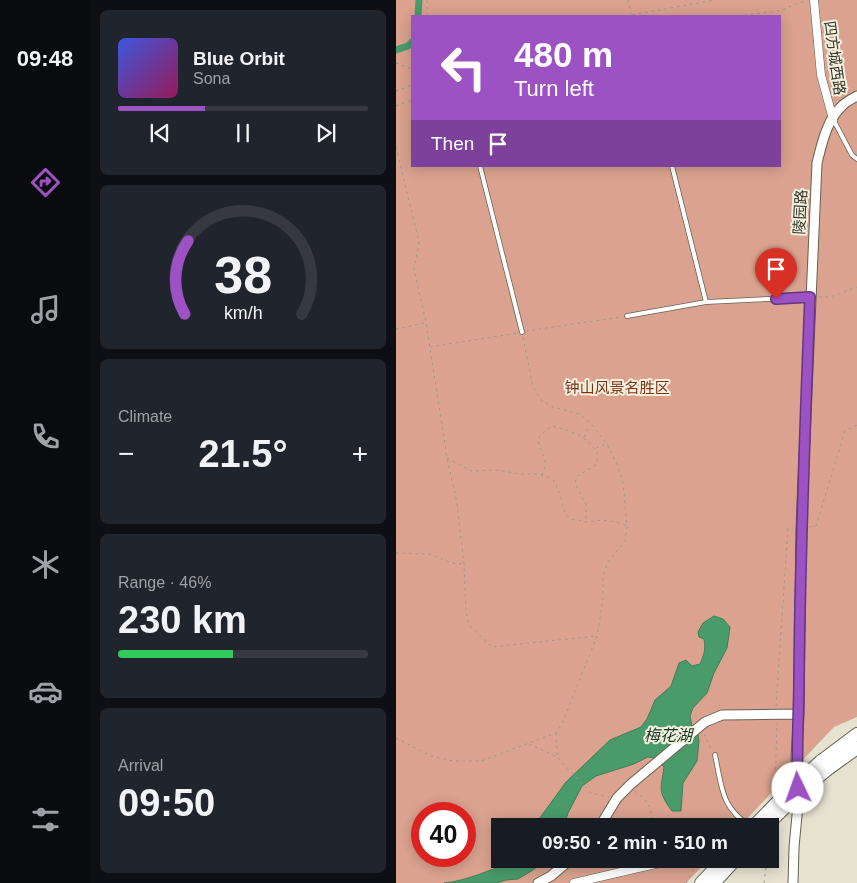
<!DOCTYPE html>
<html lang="en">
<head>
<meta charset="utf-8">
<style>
	:root { --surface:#171b24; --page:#20242c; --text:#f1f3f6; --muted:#9ea1a6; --line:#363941; --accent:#9d52c4 }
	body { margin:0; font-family:Arial,"Noto Sans SC",sans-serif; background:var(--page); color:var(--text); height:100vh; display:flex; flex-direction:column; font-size:19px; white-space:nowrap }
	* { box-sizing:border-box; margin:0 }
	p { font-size:16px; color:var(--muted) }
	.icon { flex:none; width:28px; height:28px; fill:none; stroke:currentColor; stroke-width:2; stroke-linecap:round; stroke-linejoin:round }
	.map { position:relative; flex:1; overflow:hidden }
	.panel { display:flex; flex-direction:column; gap:10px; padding:10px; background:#0d0f14; width:306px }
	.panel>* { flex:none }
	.guide { position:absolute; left:15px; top:15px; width:370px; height:152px; border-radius:0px; box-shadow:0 2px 12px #0003; background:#9d52c4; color:#fff; overflow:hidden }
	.speed { position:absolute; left:15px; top:802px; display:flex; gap:10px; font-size:25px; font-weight:700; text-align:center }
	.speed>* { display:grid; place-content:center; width:65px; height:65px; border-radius:50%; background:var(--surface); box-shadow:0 2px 12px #0003; line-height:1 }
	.speed .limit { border:8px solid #d22; background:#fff; color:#111 }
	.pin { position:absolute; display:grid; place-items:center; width:42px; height:42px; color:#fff; margin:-51px -21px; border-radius:50% 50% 50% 0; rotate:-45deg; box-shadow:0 0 5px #0007 }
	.pin .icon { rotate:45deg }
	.me { position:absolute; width:55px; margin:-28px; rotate:357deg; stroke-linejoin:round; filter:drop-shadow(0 0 4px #0008) }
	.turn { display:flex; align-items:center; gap:18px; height:105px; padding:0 20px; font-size:22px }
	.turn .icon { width:65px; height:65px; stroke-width:2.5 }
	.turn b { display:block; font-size:35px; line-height:42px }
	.then { display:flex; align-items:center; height:48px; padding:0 20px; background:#0003; gap:10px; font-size:19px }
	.big { font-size:38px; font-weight:600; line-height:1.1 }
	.panel .tile { flex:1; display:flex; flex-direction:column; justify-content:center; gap:8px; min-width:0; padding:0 18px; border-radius:8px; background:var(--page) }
	.panel .dial { align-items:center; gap:0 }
	.dial svg { height:130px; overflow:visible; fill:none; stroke:var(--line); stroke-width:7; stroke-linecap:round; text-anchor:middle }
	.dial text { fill:var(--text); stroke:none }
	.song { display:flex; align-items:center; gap:15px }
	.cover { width:60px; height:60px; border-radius:8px; background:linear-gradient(135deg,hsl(230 70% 55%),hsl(330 70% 35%)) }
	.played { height:5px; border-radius:2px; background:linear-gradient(90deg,var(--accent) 35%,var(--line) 35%) }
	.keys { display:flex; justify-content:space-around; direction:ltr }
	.heat { display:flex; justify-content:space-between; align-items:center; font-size:28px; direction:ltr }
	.charge { height:8px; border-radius:4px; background:linear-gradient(90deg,#34c759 46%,var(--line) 0) }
	.trip { position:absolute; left:95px; top:818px; width:288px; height:50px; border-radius:0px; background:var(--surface); box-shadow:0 2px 12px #0003; font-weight:600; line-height:50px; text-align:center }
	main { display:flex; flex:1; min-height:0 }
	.tab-bar { display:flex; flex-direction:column; width:90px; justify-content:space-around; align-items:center; background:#090b0e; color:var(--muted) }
	.tab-bar .icon { width:35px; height:35px }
	.tab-bar .active { color:var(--accent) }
	.tab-bar b { font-size:22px; color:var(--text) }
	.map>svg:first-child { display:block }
</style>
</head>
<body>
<main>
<nav class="tab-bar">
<b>09:48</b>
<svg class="icon active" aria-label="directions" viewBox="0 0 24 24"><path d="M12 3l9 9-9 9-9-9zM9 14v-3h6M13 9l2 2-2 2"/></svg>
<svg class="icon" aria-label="music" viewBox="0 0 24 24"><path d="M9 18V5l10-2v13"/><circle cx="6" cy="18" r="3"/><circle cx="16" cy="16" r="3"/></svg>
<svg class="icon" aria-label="phone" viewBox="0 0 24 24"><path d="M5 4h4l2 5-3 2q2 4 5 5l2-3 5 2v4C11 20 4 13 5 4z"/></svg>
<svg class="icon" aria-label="climate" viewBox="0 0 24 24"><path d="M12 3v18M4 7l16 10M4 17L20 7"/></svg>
<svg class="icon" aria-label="car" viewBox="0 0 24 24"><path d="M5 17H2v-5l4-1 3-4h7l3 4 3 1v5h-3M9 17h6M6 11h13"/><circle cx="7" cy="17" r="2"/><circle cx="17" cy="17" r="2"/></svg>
<svg class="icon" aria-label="filters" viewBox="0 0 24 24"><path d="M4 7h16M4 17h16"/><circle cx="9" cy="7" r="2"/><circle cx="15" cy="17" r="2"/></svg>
</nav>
<section class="panel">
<div class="tile">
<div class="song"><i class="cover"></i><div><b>Blue Orbit</b><p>Sona</p></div></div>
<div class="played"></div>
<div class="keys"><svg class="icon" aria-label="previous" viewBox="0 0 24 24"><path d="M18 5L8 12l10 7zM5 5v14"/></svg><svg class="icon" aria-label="pause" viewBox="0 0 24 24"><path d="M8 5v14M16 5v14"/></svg><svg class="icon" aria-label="next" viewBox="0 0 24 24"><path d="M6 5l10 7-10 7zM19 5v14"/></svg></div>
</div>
<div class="tile dial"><svg viewBox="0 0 100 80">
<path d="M14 69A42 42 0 1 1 86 69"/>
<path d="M14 69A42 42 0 0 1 16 24" stroke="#9d52c4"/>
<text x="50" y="56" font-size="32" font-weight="700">38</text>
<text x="50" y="72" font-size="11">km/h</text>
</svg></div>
<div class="tile"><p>Climate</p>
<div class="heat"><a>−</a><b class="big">21.5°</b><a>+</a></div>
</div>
<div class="tile"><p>Range · 46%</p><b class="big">230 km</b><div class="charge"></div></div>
<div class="tile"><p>Arrival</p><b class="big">09:50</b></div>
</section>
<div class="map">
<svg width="461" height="883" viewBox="0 0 461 883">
	<rect width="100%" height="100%" fill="#e6e2d0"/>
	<!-- green -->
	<path fill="#daa28f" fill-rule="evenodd" d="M0 0H461V717L438 727 344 826H104V859H313L290 883H0ZM16 16H384V166H16ZM26 814H69V856H26Z"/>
	<!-- water -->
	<path fill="#499b6a" stroke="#447d58" d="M318 616 327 619 334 627 331 648 318 673 311 693 297 708 294 716 296 726 302 734 303 741 301 761 287 783 285 811H276C261 790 265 790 268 767L260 758 252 757 238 764 200 776 186 786 172 813 168 826H138L170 782 214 740 245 727 251 719 259 700 275 686 283 663 290 660 296 666 304 664C308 655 310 648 308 639L303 637 302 632 307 623Z
		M121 859H150L137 870 122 879 110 880 100 883H48C71 881 100 868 121 859Z"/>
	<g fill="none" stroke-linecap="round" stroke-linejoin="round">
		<!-- canal -->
		<path stroke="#499b6a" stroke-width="7" d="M22 16 23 0
			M0 50 12 46 16 42"/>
		<!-- service casing -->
		<g stroke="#666252" stroke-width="5.5">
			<path id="service" d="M437 119 456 155 461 159
				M84 166 126 332
				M276 166 310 302
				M231 316 310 302 414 297
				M319 755C326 788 325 807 354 826"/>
		</g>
		<!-- minor casing -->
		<g stroke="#666252" stroke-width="9">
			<path id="minor" d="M418 0 425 75 437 119
				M178 883 268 862 294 859"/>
		</g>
		<!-- tertiary casing -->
		<g stroke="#666252" stroke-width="11">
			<path id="tertiary" d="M204 826 221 798 235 784 309 722 326 715 403 714
				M142 883 155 876 175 859
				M397 883 398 847 402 805 400 756 403 714 405 528 421 163C426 143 431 119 447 105 451 101 456 99 461 96"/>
		</g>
		<!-- trunk casing -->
		<g stroke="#666252" stroke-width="14">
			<path id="trunk" d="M425 761 461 734
				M432 769 461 748
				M305 883 328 859
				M318 883 340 859"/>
		</g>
		<!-- path -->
		<path stroke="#9c998b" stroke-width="1" stroke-dasharray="2.5 4" stroke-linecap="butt" d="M232 0 235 14
			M31 16V0
			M230 16 319 0
			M342 16 383 11 411 0
			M0 63 16 69
			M0 91 16 85
			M0 106 16 100
			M0 147 23 242 18 269 30 322 51 458 61 503 68 564 70 611 73 625 96 647 200 636
			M423 297H434L461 287
			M0 329 28 323
			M130 331 225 317
			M34 347 122 333
			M188 437 191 431 195 426
			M200 448 210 444
			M51 458 75 471 101 470 124 474H143L155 478 158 481 162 489 170 515 176 519 190 522 206 520 219 522 230 525
			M146 475C154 459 145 455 142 440L145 434 156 426C174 430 194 437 202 455L200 465 181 476 179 483 190 505V521
			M413 527 420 526 449 431 461 425
			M0 553 34 554 55 563 67 564
			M380 706 392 528H397
			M160 733 161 756
			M308 734 316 751
			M0 738 35 756 57 761H85L160 733 166 724 201 636 207 599V576L212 562 229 541 231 526 227 483 222 467 211 444 196 425 184 414 157 407 145 400 137 387 127 337
			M133 744 161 757 195 793 213 797
			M379 789 381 723
			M239 791C253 801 256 810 258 826
			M182 861 185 859
			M290 883 300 864
			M368 883 371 859"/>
		<!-- service -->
		<use href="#service" stroke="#fff" stroke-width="4"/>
		<!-- minor -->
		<use href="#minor" stroke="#fff" stroke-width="8"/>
		<!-- tertiary -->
		<use href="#tertiary" stroke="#fff" stroke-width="9"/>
		<!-- trunk -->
		<use href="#trunk" stroke="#fff" stroke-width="12"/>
		<!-- trunk-bridge casing -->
		<g stroke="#666252" stroke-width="14" stroke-linecap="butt">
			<path id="trunk-bridge" d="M358 826 393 790 425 761
				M370 826 411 786 432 769"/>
		</g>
		<!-- trunk-bridge -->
		<use href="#trunk-bridge" stroke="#fff" stroke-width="12"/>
	</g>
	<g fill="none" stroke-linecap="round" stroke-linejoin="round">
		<!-- route casing -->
		<g stroke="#66357f" stroke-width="12">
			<path id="route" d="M380 299 414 297C409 424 404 551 403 679 403 716 400 752 402 788"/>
		</g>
		<!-- route -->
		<use href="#route" stroke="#9d52c4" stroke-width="9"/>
	</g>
	<g text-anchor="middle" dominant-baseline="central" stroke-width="4" stroke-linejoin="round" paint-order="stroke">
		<!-- street labels -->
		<g font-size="15" fill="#37362e" stroke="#f4f0dd">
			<text transform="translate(439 58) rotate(82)">四方城西路</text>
			<text transform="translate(404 212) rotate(-87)">陵园路</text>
		</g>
		<!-- park labels -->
		<g font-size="15" fill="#7f3317" stroke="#f4f0dd">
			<text x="221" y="387">钟山风景名胜区</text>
		</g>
		<!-- water labels -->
		<g font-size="16" font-style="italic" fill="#143823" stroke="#f4f0dd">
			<text x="272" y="735">梅花湖</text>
		</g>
	</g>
</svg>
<div class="speed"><div class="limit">40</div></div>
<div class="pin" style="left:380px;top:299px;background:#d93025"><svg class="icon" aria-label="arrive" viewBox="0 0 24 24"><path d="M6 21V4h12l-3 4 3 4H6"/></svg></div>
<svg class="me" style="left:402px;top:788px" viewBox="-20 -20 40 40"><circle r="19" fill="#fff"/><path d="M0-13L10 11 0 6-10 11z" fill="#9d52c4"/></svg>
<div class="trip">09:50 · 2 min · 510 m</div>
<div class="guide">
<div class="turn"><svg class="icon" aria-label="left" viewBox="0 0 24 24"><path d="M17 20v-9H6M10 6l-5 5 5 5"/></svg><div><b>480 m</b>Turn left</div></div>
<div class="then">Then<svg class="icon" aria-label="arrive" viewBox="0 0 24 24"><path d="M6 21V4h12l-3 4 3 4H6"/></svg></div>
</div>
</div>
</main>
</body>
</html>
